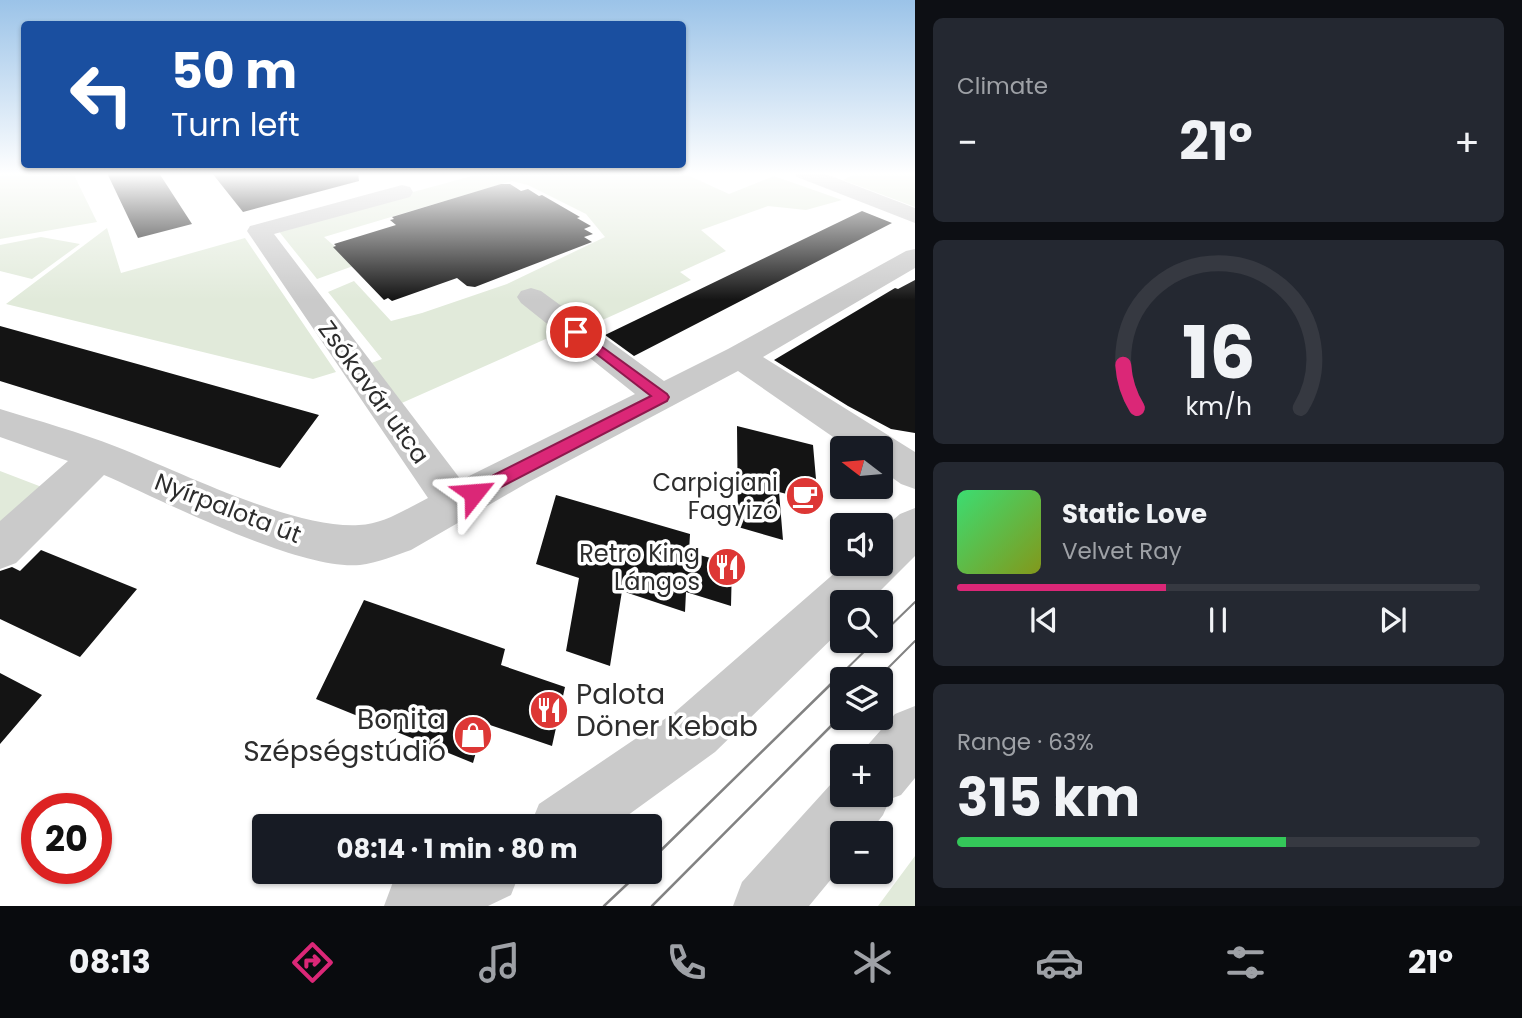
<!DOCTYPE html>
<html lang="en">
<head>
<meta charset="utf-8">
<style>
	:root { --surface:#171b24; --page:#242831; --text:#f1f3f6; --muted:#9ea1a6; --line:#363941; --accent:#db2777 }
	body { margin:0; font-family:Poppins,sans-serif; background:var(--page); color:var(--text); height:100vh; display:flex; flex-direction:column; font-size:26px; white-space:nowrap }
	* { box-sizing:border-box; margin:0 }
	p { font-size:23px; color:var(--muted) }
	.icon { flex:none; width:38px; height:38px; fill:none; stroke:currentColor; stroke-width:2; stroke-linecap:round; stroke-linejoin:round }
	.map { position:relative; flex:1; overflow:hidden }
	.sheet { display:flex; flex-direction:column; gap:18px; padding:18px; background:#0d0f14; width:607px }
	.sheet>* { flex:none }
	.guide { position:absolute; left:21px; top:21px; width:665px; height:147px; border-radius:7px; box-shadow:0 2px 5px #0004; background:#1a4fa0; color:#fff; overflow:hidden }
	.needle { width:46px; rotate:286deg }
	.buttons { position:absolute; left:830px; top:436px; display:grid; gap:14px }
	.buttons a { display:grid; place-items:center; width:63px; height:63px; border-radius:7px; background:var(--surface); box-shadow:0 2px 5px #0004; font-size:35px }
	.speed { position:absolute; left:21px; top:793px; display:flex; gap:14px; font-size:35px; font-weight:700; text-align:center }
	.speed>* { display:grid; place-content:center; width:91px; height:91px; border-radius:50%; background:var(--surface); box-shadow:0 2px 5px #0004; line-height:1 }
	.speed .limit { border:10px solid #d22; background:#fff; color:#111 }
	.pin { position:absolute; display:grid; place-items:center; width:60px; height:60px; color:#fff; margin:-30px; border:4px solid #fff; border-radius:50%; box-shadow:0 2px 7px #0007 }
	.me { position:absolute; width:77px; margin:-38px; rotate:62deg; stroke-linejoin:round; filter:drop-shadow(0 0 5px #0008) }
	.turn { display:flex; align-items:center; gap:24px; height:147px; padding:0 35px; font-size:32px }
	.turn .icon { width:91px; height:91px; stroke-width:2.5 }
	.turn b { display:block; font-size:49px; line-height:60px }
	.big { font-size:52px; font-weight:700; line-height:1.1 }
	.sheet .widget { flex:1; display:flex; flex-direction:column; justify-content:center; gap:10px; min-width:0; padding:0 24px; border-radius:10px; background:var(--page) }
	.sheet .dial { align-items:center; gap:0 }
	.dial svg { height:182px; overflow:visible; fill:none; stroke:var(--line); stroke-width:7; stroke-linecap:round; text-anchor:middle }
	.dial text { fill:var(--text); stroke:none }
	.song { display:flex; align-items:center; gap:21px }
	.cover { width:84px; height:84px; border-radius:10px; background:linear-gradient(135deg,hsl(140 70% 55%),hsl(70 70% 35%)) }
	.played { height:7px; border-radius:4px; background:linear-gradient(90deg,var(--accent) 40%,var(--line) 40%) }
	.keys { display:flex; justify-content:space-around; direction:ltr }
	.heat { display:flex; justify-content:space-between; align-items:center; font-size:38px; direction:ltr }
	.charge { height:10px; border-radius:5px; background:linear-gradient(90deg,#34c759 63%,var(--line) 0) }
	.trip { position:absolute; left:252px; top:814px; width:410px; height:70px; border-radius:7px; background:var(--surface); box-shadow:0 2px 5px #0004; font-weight:700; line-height:70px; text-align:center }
	.dock { display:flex; height:112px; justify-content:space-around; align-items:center; background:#090b0e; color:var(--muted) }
	.dock .icon { width:49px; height:49px }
	.dock .on { color:var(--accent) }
	.dock b { font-size:32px; color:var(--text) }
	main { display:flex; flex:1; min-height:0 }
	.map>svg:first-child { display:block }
</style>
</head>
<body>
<main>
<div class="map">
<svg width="915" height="906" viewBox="0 0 915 906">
	<rect width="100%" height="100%" fill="#fff"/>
	<!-- green -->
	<path fill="#e1eada" d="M0 173H73L97 222 0 239Z
		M483 173H683L729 194 774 176 842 200 806 210 768 206 701 230 726 251 680 272 691 280 576 332 566 330 395 406 366 365 382 359 328 292 354 281 391 321 422 313 507 284 605 237 586 214 528 185 512 181 324 237 356 265 317 279 277 229Z
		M856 173H915V207L843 180Z
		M107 228 121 273 245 238 336 372 313 379 6 304Z
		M41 237 80 244 32 279 0 271V245Z
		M0 471 47 489 0 534Z
		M915 856V906H878Z"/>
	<!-- building -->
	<path fill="#141414" d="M107 173H159L192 224 138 238Z
		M212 173H358L359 181 243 212Z
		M501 184H510L521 191 528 189 539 196 542 195 580 217 577 218 591 226 584 229 593 234 584 237 592 242 475 287 467 286 457 278 392 301 388 298 384 300 333 247 336 246 334 244 396 225 390 220 394 219 392 217Z
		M862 211 892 223 634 356 605 335Z
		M915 280V433L891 429 848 406 774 360 895 288 898 289Z
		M0 326 141 365 319 415 280 468 0 381Z
		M737 426 813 445 818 502 779 492 783 540 738 527Z
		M556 495 690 534 689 552 732 564 731 606 686 592 685 612 622 591 610 666 566 651 579 578 536 564Z
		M41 550 137 589 80 657 0 619V571L12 567 20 571Z
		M364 600 505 649 501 665 565 687 552 746 484 723 473 763 316 699Z
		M0 673 42 695 0 744Z"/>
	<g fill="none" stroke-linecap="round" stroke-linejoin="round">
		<!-- minor -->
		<path fill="#cacaca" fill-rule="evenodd" d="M794 173H823L915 208V223L797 177Z
			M402 185 410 187 413 192 410 197 274 234 461 480 635 394 521 303 517 297 521 291 531 288 541 291 664 381 728 349 906 251 915 249V268L763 357 915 452V489L901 484 880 469V448H849L738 371 527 483 411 550C396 555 377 563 360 565 299 571 164 501 104 475L16 563 0 569V521L68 461 0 437V409C39 421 79 432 117 447 181 472 293 529 359 525 384 524 406 509 428 498L247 231 250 226Z
			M915 508V556L869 602H842V629L715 752 613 826H530L539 804 675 712 845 564H880V531L900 514Z
			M915 706V778L901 795 890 799 883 815 869 833H842V866L809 906H733L742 882 841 773 842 794H880V756H858L895 714Z
			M417 872H520L511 895 488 906H384L393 882Z"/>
		<!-- tram-far1 -->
		<path stroke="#828282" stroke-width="2" d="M880 636 915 602
			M877 679 915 641
			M829 686 876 640"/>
		<!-- tram -->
		<path stroke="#828282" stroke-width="2.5" d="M649 862 831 684
			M604 906 640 872
			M652 906 842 715"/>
	</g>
	<!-- sky -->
	<linearGradient id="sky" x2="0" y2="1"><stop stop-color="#9bc3e8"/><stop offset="0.58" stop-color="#fff"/><stop offset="1" stop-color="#fff" stop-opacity="0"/></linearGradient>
	<rect width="915" height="300" fill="url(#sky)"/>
	<!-- route -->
	<path fill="#db2777" stroke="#8e194d" stroke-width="2" d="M576 328 667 394 669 397 667 401 480 498H468L466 493 468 488 651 396 572 335V330Z"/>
	<!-- icons -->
	<defs>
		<g id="cafe-disc" transform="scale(2.0125)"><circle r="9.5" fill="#dd3735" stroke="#fff"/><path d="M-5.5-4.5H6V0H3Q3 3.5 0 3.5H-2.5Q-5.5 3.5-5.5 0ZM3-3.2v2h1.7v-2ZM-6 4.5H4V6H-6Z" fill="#fff"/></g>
		<g id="restaurant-disc" transform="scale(2.0125)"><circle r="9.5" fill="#dd3735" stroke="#fff"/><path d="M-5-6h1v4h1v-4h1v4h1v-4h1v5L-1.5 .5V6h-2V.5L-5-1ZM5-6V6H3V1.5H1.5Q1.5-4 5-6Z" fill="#fff"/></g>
		<g id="shop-disc" transform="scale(2.0125)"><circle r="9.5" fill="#dd3735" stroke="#fff"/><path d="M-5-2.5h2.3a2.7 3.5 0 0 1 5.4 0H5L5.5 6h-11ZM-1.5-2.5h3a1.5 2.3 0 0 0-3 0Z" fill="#fff"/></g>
	</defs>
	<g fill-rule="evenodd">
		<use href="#cafe-disc" x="805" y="496"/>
		<use href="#restaurant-disc" x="727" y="567"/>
		<use href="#restaurant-disc" x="549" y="710"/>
		<use href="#shop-disc" x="473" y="735"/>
	</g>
	<g text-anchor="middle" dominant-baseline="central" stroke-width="7" stroke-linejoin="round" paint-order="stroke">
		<!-- street labels -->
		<g font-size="24" fill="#2d2d2d" stroke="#fff">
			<text transform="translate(374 392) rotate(54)">Zsókavár utca</text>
			<text transform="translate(228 508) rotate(21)">Nyírpalota út</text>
		</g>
		<!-- poi labels -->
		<g font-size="24" fill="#2d2d2d" stroke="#fff" text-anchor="end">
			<text x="778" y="482">Carpigiani<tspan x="778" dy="28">Fagyizó</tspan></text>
			<text x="700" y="553">Retro King<tspan x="700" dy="28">Lángos</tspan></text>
		</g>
		<!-- near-poi labels -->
		<g font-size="28" fill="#2d2d2d" stroke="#fff" text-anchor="start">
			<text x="576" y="694">Palota<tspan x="576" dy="32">Döner Kebab</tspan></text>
			<text x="446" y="719" text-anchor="end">Bonita<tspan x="446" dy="32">Szépségstúdió</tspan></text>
		</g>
	</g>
</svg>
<div class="buttons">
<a><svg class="needle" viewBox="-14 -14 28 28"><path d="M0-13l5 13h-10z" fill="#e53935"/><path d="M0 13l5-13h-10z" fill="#9ea1a6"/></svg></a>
<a><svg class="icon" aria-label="sound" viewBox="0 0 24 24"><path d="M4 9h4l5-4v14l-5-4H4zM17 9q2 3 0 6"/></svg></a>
<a><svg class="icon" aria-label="search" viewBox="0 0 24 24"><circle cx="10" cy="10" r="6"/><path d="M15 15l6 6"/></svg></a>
<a><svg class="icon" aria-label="layers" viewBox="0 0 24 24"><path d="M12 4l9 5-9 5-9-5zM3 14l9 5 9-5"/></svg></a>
<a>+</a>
<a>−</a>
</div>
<div class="speed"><div class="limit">20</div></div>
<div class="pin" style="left:576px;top:332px;background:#d93025"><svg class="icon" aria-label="arrive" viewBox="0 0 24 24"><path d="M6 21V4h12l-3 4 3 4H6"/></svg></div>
<svg class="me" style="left:474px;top:493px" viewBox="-20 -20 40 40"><path d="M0-17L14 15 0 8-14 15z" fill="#db2777" stroke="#fff" stroke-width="4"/></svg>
<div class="trip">08:14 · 1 min · 80 m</div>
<div class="guide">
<div class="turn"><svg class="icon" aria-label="left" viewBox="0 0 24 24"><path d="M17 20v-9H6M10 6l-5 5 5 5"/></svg><div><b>50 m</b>Turn left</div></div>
</div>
</div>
<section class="sheet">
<div class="widget"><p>Climate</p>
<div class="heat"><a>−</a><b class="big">21°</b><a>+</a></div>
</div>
<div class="widget dial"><svg viewBox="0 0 100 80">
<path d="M14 69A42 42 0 1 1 86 69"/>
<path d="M14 69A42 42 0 0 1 8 50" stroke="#db2777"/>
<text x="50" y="56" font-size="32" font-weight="700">16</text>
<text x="50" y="72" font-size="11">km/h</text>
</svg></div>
<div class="widget">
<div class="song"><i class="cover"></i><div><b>Static Love</b><p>Velvet Ray</p></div></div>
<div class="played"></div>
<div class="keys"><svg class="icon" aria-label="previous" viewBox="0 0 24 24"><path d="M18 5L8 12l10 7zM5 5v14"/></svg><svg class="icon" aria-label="pause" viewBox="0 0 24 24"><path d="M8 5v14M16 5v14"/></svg><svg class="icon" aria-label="next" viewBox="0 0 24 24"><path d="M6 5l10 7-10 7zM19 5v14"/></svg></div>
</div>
<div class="widget"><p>Range · 63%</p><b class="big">315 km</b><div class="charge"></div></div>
</section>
</main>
<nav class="dock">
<b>08:13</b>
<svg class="icon on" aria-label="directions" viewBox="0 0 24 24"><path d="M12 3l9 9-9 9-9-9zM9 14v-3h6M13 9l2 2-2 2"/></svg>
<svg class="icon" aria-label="music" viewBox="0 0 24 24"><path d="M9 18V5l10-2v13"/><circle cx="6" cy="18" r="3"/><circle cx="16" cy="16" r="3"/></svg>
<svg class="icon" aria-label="phone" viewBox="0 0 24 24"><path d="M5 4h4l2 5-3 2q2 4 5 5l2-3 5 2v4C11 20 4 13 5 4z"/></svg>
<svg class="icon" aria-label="climate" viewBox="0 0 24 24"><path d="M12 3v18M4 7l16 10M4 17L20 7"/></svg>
<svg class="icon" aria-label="car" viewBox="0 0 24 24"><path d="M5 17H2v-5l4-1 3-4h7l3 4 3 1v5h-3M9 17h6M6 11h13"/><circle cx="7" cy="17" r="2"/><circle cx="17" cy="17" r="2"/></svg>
<svg class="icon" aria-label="filters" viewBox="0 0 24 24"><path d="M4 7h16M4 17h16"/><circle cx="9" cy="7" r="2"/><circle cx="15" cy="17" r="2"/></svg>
<b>21°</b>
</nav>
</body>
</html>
